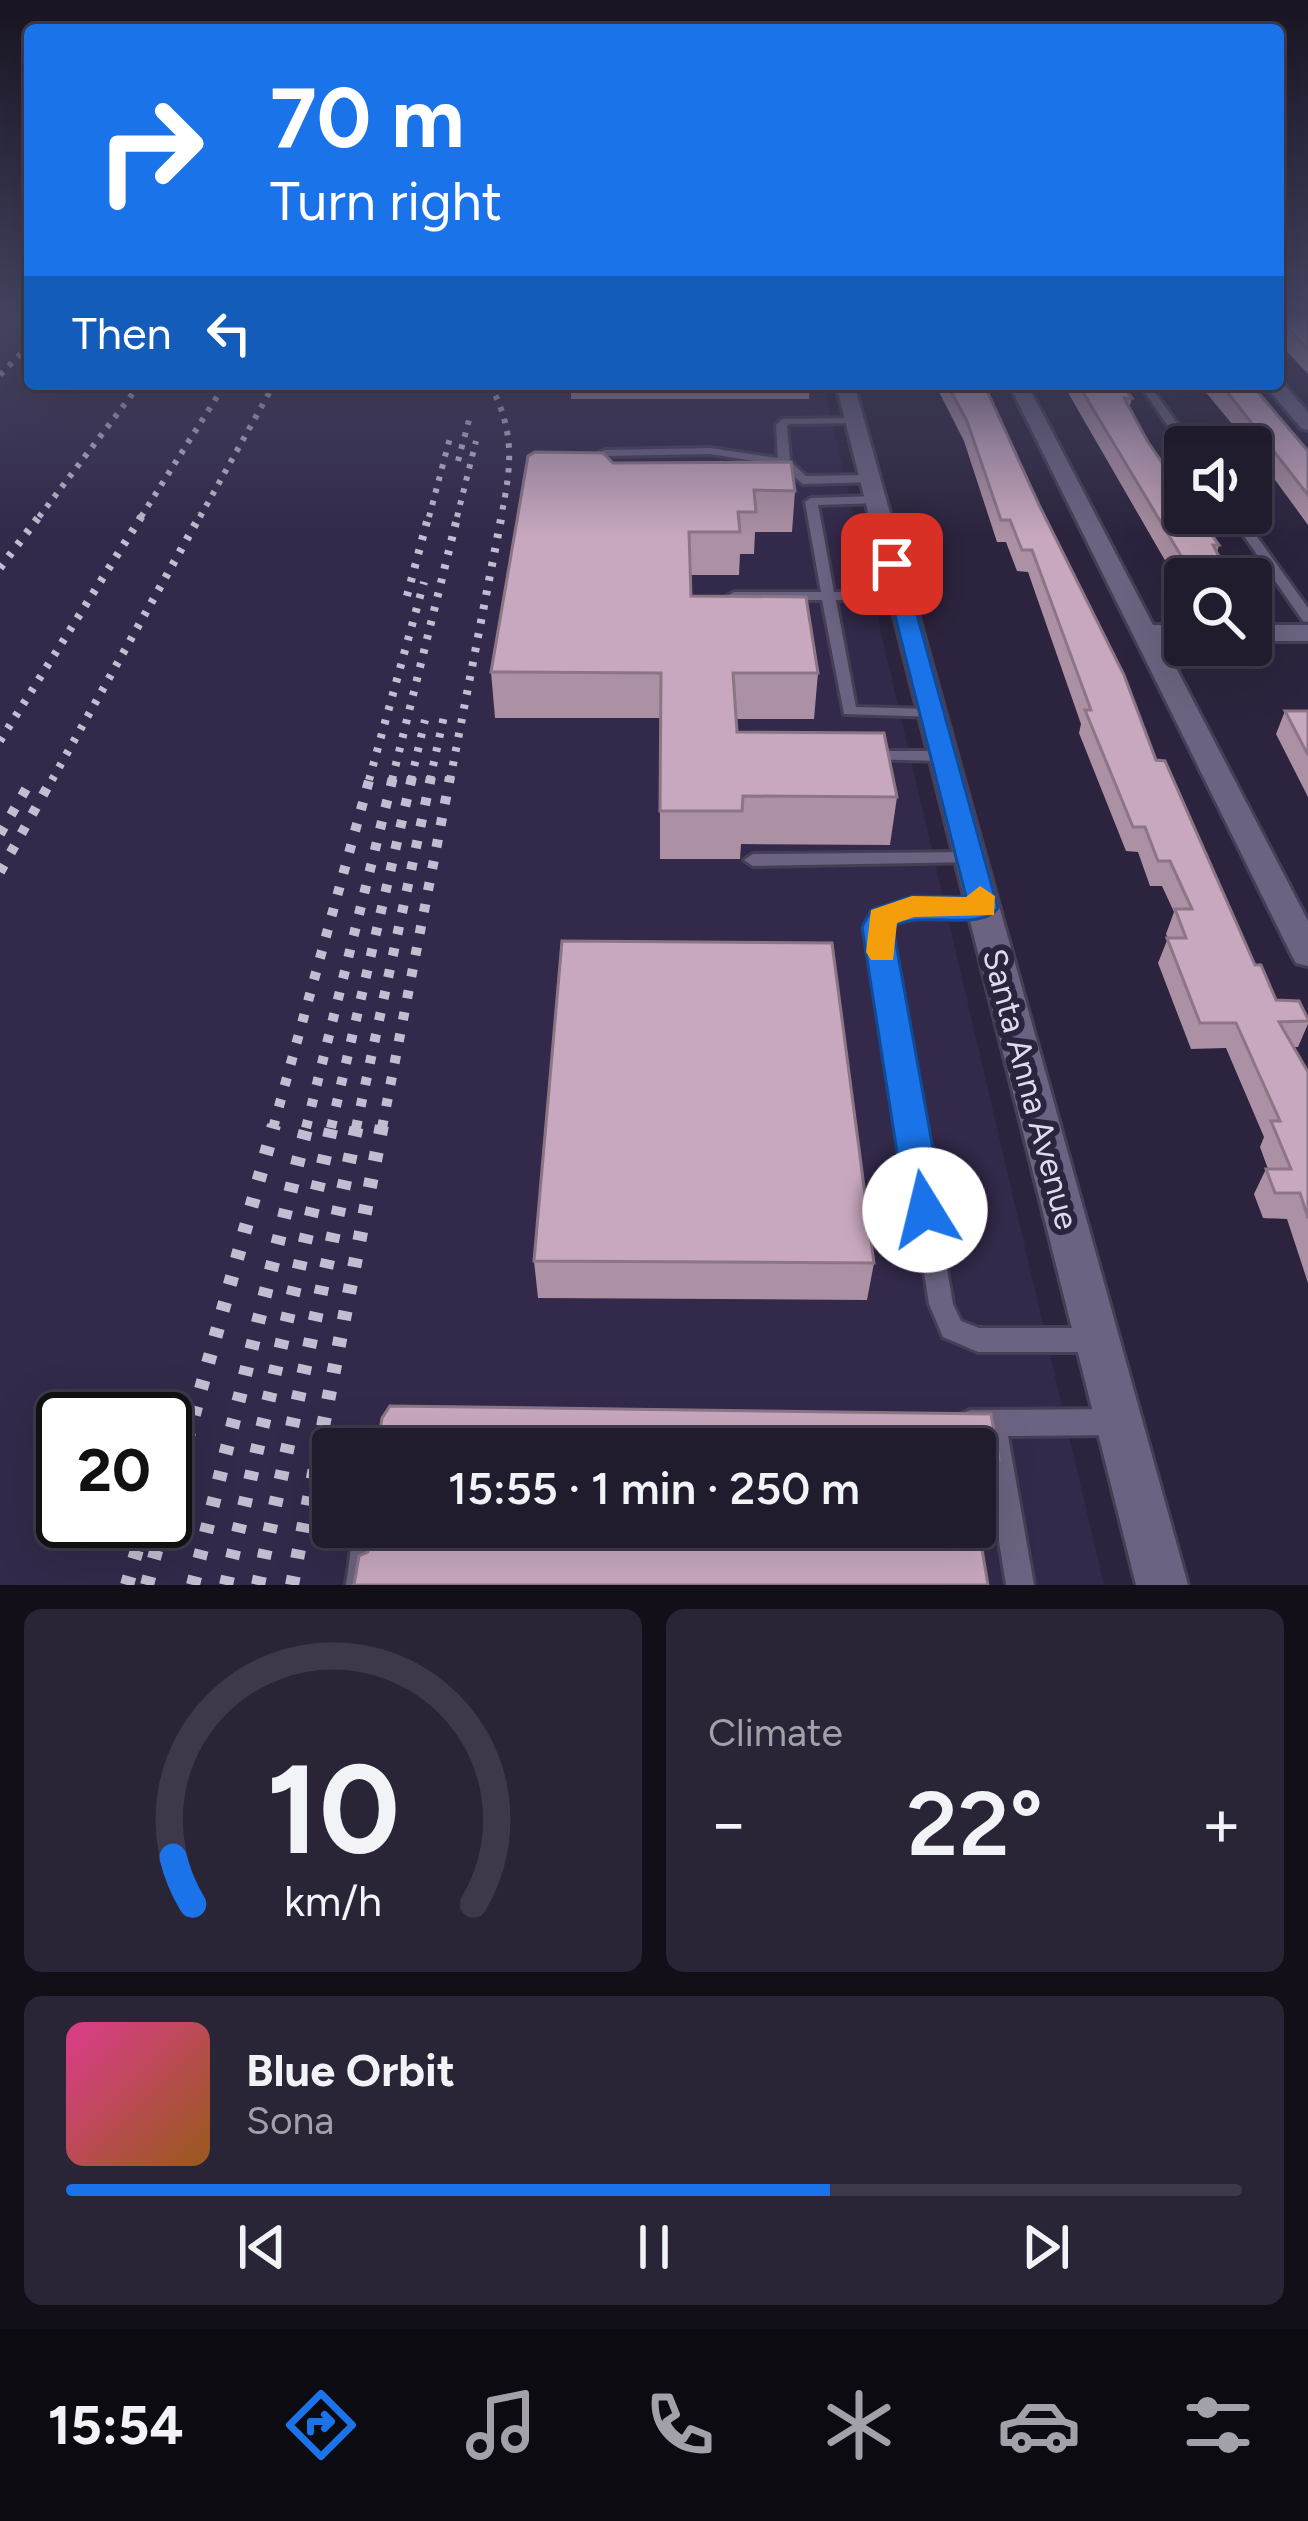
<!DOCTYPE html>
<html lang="en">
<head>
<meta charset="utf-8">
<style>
	:root { --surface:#211b2e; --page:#292436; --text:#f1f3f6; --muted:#a2a1aa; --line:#3e394a; --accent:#1a73e8 }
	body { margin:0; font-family:Figtree,sans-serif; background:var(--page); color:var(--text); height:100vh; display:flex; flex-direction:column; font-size:45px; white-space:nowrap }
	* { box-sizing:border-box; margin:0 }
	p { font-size:39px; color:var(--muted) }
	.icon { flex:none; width:66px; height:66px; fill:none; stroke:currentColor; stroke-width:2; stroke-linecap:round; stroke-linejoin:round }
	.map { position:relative; height:1585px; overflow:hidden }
	.sheet { display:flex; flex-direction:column; gap:24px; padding:24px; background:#120f19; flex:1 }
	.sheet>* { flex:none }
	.top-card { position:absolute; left:24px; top:24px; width:1260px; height:366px; border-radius:12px; box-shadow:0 12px 48px #0002,0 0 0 3px var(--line); background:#1a73e8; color:#fff; overflow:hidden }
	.tools { position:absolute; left:1164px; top:426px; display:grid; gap:24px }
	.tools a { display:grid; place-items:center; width:108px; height:108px; border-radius:12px; background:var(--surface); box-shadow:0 12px 48px #0002,0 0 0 3px var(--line); font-size:60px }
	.speed { position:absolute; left:36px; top:1392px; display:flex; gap:24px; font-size:60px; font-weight:700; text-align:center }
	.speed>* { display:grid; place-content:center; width:156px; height:156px; border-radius:50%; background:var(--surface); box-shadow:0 12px 48px #0002,0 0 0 3px var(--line); line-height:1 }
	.speed .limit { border:6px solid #111; border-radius:18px; background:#fff; color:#111 }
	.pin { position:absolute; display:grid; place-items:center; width:102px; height:102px; color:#fff; margin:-51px; border-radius:24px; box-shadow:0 6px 18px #0006 }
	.me { position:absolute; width:132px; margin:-66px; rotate:351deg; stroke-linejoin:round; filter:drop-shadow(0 0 9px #0008) }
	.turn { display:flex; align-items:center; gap:42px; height:252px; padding:0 48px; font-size:54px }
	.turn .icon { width:156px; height:156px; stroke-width:2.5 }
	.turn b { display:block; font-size:84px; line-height:102px }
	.then { display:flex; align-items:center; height:114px; padding:0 48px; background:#0003; gap:24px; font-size:45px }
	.big { font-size:90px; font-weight:600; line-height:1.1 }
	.sheet .tile { flex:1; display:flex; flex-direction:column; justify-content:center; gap:18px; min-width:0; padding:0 42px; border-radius:18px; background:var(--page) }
	.sheet .dial { align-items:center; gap:0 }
	.dial svg { height:312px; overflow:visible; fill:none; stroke:var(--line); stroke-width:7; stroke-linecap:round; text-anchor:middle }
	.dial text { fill:var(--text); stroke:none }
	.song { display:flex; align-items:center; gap:36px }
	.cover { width:144px; height:144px; border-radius:18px; background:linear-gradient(135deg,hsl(330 70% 55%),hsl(30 70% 35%)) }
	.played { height:12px; border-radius:6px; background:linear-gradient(90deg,var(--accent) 65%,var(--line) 65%) }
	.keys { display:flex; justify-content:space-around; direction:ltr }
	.heat { display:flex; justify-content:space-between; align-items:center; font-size:66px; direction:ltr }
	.sheet .tiles { flex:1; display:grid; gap:24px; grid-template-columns:1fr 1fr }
	.tile:last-child { grid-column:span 2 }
	.trip { position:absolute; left:312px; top:1428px; width:684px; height:120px; border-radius:12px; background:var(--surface); box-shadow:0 12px 48px #0002,0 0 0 3px var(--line); font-weight:600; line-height:120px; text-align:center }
	.tabs { display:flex; height:192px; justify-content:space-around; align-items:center; background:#0d0b12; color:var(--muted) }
	.tabs .icon { width:84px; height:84px }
	.tabs .active { color:var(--accent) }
	.tabs b { font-size:54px; color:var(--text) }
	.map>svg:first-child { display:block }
</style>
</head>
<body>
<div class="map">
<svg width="1308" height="1585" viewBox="0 0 1308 1585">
	<rect width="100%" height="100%" fill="#2c243e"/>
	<!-- built -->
	<path fill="#33294a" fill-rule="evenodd" d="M0 315H30V384H823L1104 1585H0ZM63 1419H165V1521H63ZM333 1449H975V1527H333Z"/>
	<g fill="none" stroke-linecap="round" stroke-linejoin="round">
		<!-- lane casing -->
		<g stroke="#453e54" stroke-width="6">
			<path id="lane" d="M1139 384H1149L1194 447H1185L1184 449Z
				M855 418 859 419V423L789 424 787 426 790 461 806 476 870 475 874 476V482L803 484 780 465 710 454 605 456 599 453 605 450 710 448 778 458 776 425 782 419Z
				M876 496 882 500 880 503 818 505 834 592H901L908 596 901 600H836L856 707 932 709 940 714 937 717 844 714 822 600H734L727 596 734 592H821L805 502 811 498Z
				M1228 513H1240L1308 608V622L1303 621Z
				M866 751H943L951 756 943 761 860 759 858 756 860 753Z
				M970 852 979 858 976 862 753 866 744 860 753 854Z
				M912 901 983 902 989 904 992 908 989 912 983 914 913 913 890 921 887 927 953 1304 961 1321 979 1328H1097L1106 1332 1109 1340 1106 1348 1097 1352H978L943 1337 929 1304 869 927 876 912Z
				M1118 1409 1127 1413 1131 1422 1127 1431 1118 1435 1008 1436 1034 1585H1006L982 1436H970L961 1432 957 1423 961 1414 970 1410Z
				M354 1527H382L374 1585H346Z"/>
		</g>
		<!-- street casing -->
		<g stroke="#453e54" stroke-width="6">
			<path id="street" d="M1280 380 1308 412V430L1301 428 1264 384Z
				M836 384H854L1188 1585H1136Z
				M1009 384H1027L1153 625H1185V641H1162L1308 921V966L1296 963 1291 954Z
				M1251 625H1308V641H1251Z"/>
		</g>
		<!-- lane -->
		<use href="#lane" fill="#6b6381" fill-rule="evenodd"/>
		<!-- street -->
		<use href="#street" fill="#6b6381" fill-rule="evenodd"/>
		<!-- rail-far3 -->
		<path stroke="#c2bdd0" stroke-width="6" stroke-dasharray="4.5 8" stroke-linecap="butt" d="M0 375 30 344
			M490 384C515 432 512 464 501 517
			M458 461 469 420
			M39 517 140 384
			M141 517 225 384
			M200 517 274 384
			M429 517 451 434
			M457 517 476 441"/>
		<!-- rail-far2 -->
		<path stroke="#c2bdd0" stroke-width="8" stroke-dasharray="4.5 10" stroke-linecap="butt" d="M0 568 41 514
			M407 596 429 514
			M0 741 143 514
			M52 780 201 514
			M369 780 424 582
			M392 780 458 514
			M411 780 425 720
			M430 780 444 716
			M450 780 502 514"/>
		<!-- rail-far1 -->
		<path stroke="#c2bdd0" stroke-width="10" stroke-dasharray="8 14" stroke-linecap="butt" d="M0 834 30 782
			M0 872 53 777
			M273 1128 370 777
			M306 1128 393 777
			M331 1128 412 777
			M356 1128 431 777
			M382 1128 450 777"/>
		<!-- rail -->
		<path stroke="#c2bdd0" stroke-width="14" stroke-dasharray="9 18" stroke-linecap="butt" d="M165 1519 274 1125
			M127 1585 145 1521
			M147 1585 164 1521
			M193 1585 307 1125
			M226 1585 332 1125
			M258 1585 357 1125
			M292 1585 382 1125"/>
	</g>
	<!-- wall -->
	<path fill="#ac90a3" d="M1278 315 1308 318V374L1278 342Z
		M571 384H810L809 399H571Z
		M935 384H984L1156 760 1255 965 1276 1000 1308 1019V1024L1298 1047H1293L1308 1072V1283L1287 1219 1263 1218 1254 1194 1266 1169H1268L1260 1147 1264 1137 1226 1048 1191 1049 1158 963 1168 938 1166 934 1174 912 1162 886H1150L1138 852 1126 851 1079 733 1081 724 1028 572 1017 571 1006 542H997L964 441Z
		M1063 384H1122L1132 398 1129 409 1148 442 1219 545 1217 552 1231 579H1185V595Z
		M1199 384H1251L1308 451V525L1251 447Z
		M613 463 795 491 792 532H755L754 554H740L739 575H690L691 596 818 673 814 719H736L737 732 897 797 890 845 741 844 740 859H660V718H495L491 672Z
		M1285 711H1308V797L1276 734Z
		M534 1261 874 1263 867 1300 538 1298Z
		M975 1449 999 1459 987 1493H975Z"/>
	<!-- building -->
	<path fill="#c8a8be" stroke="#8c7685" stroke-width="3" d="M1278 315H1306L1308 318V349L1278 318Z
		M947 384H984L1040 507 1124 675 1156 760 1165 761 1255 965H1261L1276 1000 1299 1001 1308 1019V1021L1279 1022 1308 1072V1218L1300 1193H1275L1266 1169H1291L1271 1121H1280L1236 1023H1200L1167 938H1186L1175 909H1192L1170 861H1158L1145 827H1133L1085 710H1091L1032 550H1022L1010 520H1001L967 421Z
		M1078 384H1122L1132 398H1124L1148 442 1185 496V513H1196L1219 545H1213L1231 579H1195Z
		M1221 384H1251L1308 451V495Z
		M535 452 603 453 613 463 791 462 795 491 754 490 756 512H738L740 532H689L691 596 806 597 818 673H733L737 732 884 733 897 797 743 796 742 811H660L661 673 491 672 528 456Z
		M1285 711H1308V755Z
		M562 941 832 943 874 1263 534 1261Z
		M390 1406 991 1414 999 1459 975 1458V1449H377L382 1418Z
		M975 1507 988 1585H354L359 1556 368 1552 372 1527H975Z"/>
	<!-- sky -->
	<linearGradient id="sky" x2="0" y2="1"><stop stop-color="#181422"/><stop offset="0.59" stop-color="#454563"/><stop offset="1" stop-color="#454563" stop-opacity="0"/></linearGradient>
	<rect width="1308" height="537" fill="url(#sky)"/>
	<!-- route -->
	<path fill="#1a73e8" stroke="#114b97" stroke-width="3" d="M892 558 903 564 998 908C979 933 921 909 893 927L944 1210 938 1221 925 1226 912 1221 906 1210 862 927 871 910 912 896 966 897 882 564Z"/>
	<!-- slow -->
	<path fill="#f59e0b" d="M980 886 995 896 994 915 914 917 897 923 893 960H871L866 952 871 910 912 896 966 897Z"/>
	<g text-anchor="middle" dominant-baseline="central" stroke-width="12" stroke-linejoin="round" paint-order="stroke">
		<!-- street labels -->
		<g font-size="33" fill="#dfdbed" stroke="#2c243e">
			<text transform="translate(1031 1089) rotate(75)">Santa Anna Avenue</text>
		</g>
	</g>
</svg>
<div class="tools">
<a><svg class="icon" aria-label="sound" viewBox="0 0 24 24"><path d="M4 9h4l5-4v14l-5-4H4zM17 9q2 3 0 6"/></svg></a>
<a><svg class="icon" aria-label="search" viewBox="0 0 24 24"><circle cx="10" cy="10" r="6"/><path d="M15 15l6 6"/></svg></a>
</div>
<div class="speed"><div class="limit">20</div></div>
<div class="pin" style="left:892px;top:564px;background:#d93025"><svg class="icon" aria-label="arrive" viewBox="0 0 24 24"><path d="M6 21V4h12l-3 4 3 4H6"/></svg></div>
<svg class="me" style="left:925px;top:1210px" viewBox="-20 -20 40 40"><circle r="19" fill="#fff"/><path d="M0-13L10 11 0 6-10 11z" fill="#1a73e8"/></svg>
<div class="trip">15:55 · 1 min · 250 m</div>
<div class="top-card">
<div class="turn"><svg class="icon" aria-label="right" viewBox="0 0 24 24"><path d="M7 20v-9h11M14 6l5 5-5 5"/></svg><div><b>70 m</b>Turn right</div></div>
<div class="then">Then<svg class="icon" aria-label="left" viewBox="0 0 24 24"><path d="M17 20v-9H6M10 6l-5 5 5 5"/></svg></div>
</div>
</div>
<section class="sheet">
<div class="tiles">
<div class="tile dial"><svg viewBox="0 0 100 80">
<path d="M14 69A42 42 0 1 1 86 69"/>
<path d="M14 69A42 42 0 0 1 9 57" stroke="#1a73e8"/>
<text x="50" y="56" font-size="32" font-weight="700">10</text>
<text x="50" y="72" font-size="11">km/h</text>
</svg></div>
<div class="tile"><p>Climate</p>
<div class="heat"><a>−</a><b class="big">22°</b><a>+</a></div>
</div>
<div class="tile">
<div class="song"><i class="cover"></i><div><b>Blue Orbit</b><p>Sona</p></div></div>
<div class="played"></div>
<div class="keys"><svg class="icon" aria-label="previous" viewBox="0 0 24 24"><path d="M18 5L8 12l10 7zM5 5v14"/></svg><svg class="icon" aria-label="pause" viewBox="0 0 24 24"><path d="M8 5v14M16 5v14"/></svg><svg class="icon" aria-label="next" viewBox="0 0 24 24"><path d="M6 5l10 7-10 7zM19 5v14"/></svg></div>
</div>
</div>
</section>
<nav class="tabs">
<b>15:54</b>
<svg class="icon active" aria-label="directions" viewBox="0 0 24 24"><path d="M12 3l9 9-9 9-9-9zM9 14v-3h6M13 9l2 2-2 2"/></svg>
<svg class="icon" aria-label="music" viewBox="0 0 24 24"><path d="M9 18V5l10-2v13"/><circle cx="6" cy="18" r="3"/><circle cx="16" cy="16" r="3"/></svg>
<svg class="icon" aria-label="phone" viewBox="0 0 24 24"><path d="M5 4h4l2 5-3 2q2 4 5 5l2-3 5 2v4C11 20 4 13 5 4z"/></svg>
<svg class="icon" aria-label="climate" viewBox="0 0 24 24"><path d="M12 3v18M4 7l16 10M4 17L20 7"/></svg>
<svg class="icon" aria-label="car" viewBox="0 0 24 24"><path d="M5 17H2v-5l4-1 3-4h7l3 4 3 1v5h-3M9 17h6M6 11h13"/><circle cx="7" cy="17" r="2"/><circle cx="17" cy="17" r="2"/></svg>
<svg class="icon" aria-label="filters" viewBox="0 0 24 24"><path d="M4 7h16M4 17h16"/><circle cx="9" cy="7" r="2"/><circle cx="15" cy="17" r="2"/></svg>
</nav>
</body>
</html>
